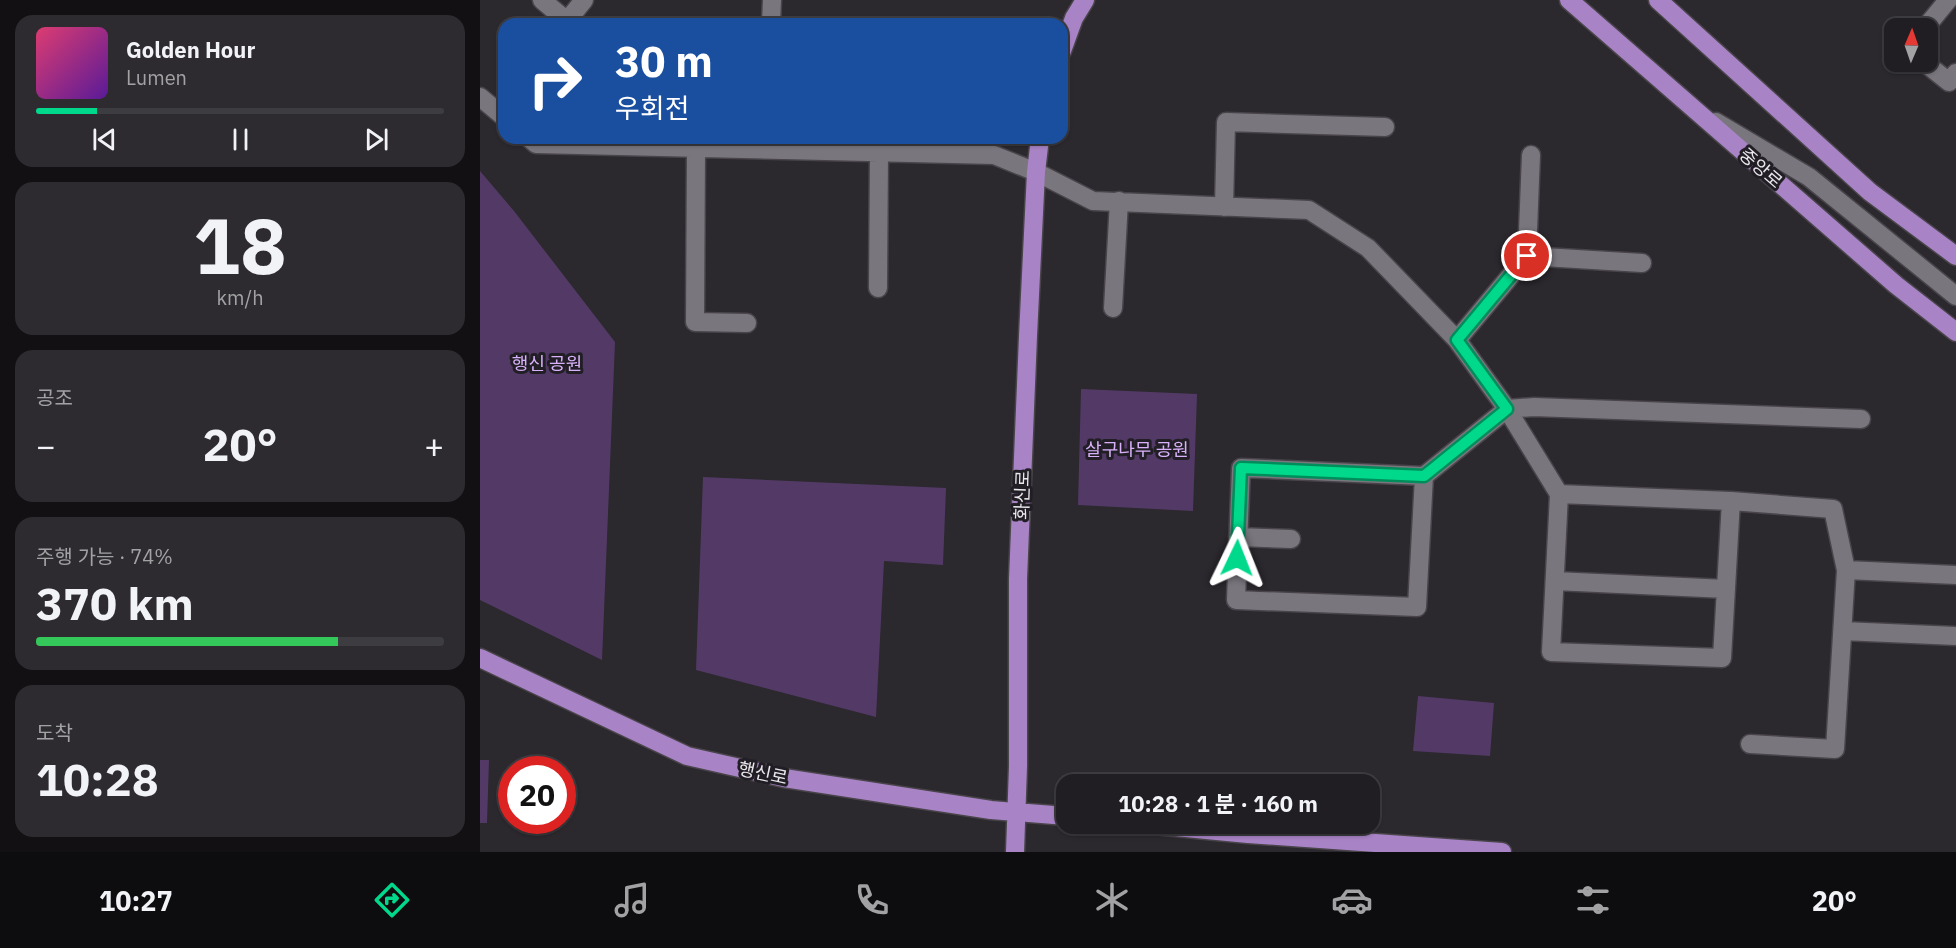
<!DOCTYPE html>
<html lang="ko">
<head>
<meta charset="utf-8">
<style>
	:root { --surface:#201e22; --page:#2d2b2f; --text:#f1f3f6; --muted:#a2a2a5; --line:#3d3c40; --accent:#00d98c }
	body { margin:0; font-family:"IBM Plex Sans","Noto Sans KR",sans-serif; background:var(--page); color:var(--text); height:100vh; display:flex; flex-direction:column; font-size:22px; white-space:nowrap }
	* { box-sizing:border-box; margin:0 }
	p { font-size:20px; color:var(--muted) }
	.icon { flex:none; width:33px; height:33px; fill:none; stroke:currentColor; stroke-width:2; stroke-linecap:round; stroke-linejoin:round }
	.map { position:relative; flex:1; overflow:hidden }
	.details { display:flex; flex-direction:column; gap:15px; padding:15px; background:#121013; width:480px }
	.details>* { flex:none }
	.hud { position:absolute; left:18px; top:18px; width:570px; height:126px; border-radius:18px; box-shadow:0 2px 4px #0004,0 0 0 2px var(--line); background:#1a4fa0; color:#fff; overflow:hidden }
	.needle { width:39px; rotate:2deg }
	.buttons { position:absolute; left:1404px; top:18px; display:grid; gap:12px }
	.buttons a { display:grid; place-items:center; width:54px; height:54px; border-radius:12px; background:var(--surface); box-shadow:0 2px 4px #0004,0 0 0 2px var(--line); font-size:30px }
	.speed { position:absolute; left:18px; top:756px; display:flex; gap:12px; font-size:30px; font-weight:700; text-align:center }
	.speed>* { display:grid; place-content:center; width:78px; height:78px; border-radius:50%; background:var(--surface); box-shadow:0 2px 4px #0004,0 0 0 2px var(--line); line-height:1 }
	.speed .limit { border:9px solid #d22; background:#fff; color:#111 }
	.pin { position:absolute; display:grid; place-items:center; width:51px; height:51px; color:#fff; margin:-26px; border:3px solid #fff; border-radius:50%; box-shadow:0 2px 6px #0007 }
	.me { position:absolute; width:66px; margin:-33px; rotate:2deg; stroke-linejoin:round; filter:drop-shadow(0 0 4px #0008) }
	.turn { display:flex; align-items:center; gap:21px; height:126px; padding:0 18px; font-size:27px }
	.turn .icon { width:78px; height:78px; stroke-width:2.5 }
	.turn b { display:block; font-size:42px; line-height:51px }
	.big { font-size:45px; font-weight:700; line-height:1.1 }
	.details .tile { flex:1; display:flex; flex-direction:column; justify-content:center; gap:9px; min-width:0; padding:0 21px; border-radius:18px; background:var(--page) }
	.details .dial { align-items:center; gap:0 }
	.dial b { font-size:78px; line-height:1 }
	.song { display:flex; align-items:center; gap:18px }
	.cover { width:72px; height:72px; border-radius:9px; background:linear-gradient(135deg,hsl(340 70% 55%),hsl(270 70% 35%)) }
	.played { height:6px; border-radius:3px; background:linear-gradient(90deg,var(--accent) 15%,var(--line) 15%) }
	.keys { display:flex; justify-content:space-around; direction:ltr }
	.heat { display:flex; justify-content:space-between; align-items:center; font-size:33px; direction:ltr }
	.charge { height:9px; border-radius:4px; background:linear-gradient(90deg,#34c759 74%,var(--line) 0) }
	.trip { position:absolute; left:576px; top:774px; width:324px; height:60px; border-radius:18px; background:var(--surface); box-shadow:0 2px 4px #0004,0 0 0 2px var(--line); font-weight:700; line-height:60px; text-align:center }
	.dock { display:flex; height:96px; justify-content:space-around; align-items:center; background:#0d0c0e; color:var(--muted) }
	.dock .icon { width:42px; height:42px }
	.dock .active { color:var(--accent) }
	.dock b { font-size:27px; color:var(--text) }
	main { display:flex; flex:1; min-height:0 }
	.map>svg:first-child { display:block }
</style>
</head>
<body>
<main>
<section class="details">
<div class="tile">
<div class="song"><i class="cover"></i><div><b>Golden Hour</b><p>Lumen</p></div></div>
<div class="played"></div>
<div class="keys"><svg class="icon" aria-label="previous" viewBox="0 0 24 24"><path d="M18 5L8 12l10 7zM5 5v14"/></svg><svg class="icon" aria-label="pause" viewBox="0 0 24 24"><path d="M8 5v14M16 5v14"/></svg><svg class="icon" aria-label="next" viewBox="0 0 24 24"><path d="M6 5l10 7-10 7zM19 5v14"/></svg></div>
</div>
<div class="tile dial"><b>18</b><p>km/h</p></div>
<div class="tile"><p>공조</p>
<div class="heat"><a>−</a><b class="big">20°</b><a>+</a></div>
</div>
<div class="tile"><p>주행 가능 · 74%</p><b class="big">370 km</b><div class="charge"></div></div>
<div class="tile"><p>도착</p><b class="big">10:28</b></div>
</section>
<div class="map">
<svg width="1476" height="852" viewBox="0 0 1476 852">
	<rect width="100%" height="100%" fill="#2b282e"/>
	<!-- green -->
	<path fill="#533a66" d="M0 171 34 211 135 342 122 660 0 600Z
		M601 389 717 394 713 511 598 505Z
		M223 477 466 488 463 565 404 561 396 717 216 670Z
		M938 696 1014 703 1010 756 933 751Z
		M0 760H9L7 823H0Z"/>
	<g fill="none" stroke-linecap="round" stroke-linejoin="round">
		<!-- minor casing -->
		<g stroke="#48444a" stroke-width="21">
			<path id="minor" d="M62 0 87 21 104 0
				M291 24 292 0
				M1445 28 1468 0
				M1444 62 1469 82 1476 73
				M0 97 24 117
				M1236 122 1329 177 1476 296
				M49 138 56 144 514 155 556 172 613 201 829 210 888 248 977 340 1027 409 1079 494 1071 652 1242 658 1251 501
				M216 148 215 322 267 323
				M744 207 746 122 905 127
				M1047 256 1162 263
				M398 288 399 152
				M633 308 639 201
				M977 340 1047 256 1051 155
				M944 476 937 607 756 600 761 468 944 476 1027 409 1054 407 1381 419
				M1079 494 1251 501 1353 509 1366 570 1355 749 1270 744
				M758 537 811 539
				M1366 570 1476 575
				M1075 581 1246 589
				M1363 631 1476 636"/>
		</g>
		<!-- major casing -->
		<g stroke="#48444a" stroke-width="21">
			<path id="major" d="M1089 0 1416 285 1476 332
				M1178 0 1390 192 1476 256
				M582 51 594 18 605 0
				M0 658 207 756 304 778 511 810 586 816
				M664 824 768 834 1022 852
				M535 852 538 766V579L548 336 556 172 560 138"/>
		</g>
		<!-- minor -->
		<use href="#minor" stroke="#7a767e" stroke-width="18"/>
		<!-- major -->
		<use href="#major" stroke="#a883c5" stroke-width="18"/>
	</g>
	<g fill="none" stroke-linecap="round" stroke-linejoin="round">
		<!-- route casing -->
		<g stroke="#008d5b" stroke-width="15">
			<path id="route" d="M757 558 761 468 944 476 1027 409 977 340 1047 256"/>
		</g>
		<!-- route -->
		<use href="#route" stroke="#00d98c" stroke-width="10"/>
	</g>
	<g text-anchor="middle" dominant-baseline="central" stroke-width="6" stroke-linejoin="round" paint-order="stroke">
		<!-- street labels -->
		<g font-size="18" fill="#ebe8ed" stroke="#211e25">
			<text transform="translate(1281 168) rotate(41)">중앙로</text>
			<text transform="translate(542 495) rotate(-88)">화신로</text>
			<text transform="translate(283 773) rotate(12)">행신로</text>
		</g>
		<!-- park labels -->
		<g font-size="18" fill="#d9b1fa" stroke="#211e25">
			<text x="67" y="363">행신 공원</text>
			<text x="657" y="449">살구나무 공원</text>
		</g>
	</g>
</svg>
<div class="buttons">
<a><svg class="needle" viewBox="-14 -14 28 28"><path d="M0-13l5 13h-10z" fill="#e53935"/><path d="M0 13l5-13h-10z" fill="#a2a2a5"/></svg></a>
</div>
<div class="speed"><div class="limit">20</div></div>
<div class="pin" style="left:1047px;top:256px;background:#d93025"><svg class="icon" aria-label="arrive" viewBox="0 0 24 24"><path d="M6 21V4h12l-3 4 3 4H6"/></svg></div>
<svg class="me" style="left:757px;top:558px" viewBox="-20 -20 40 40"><path d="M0-17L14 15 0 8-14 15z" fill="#00d98c" stroke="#fff" stroke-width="4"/></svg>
<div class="trip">10:28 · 1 분 · 160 m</div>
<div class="hud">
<div class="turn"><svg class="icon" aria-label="right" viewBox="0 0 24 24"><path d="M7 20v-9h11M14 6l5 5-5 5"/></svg><div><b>30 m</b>우회전</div></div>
</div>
</div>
</main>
<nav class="dock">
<b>10:27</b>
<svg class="icon active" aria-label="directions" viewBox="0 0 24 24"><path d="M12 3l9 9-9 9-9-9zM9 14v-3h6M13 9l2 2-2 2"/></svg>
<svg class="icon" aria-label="music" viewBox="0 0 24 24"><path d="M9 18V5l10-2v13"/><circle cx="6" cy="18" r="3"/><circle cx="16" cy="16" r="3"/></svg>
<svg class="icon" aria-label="phone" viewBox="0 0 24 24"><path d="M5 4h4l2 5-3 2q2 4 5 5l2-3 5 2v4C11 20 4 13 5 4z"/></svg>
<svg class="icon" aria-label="climate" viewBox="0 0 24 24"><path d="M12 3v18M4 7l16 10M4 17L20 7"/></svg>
<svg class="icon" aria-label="car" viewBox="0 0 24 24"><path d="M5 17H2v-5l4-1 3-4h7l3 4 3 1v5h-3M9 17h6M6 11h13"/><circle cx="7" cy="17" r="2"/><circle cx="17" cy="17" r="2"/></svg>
<svg class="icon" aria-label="filters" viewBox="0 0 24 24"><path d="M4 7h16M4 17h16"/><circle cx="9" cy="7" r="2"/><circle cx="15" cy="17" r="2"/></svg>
<b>20°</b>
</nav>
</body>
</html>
